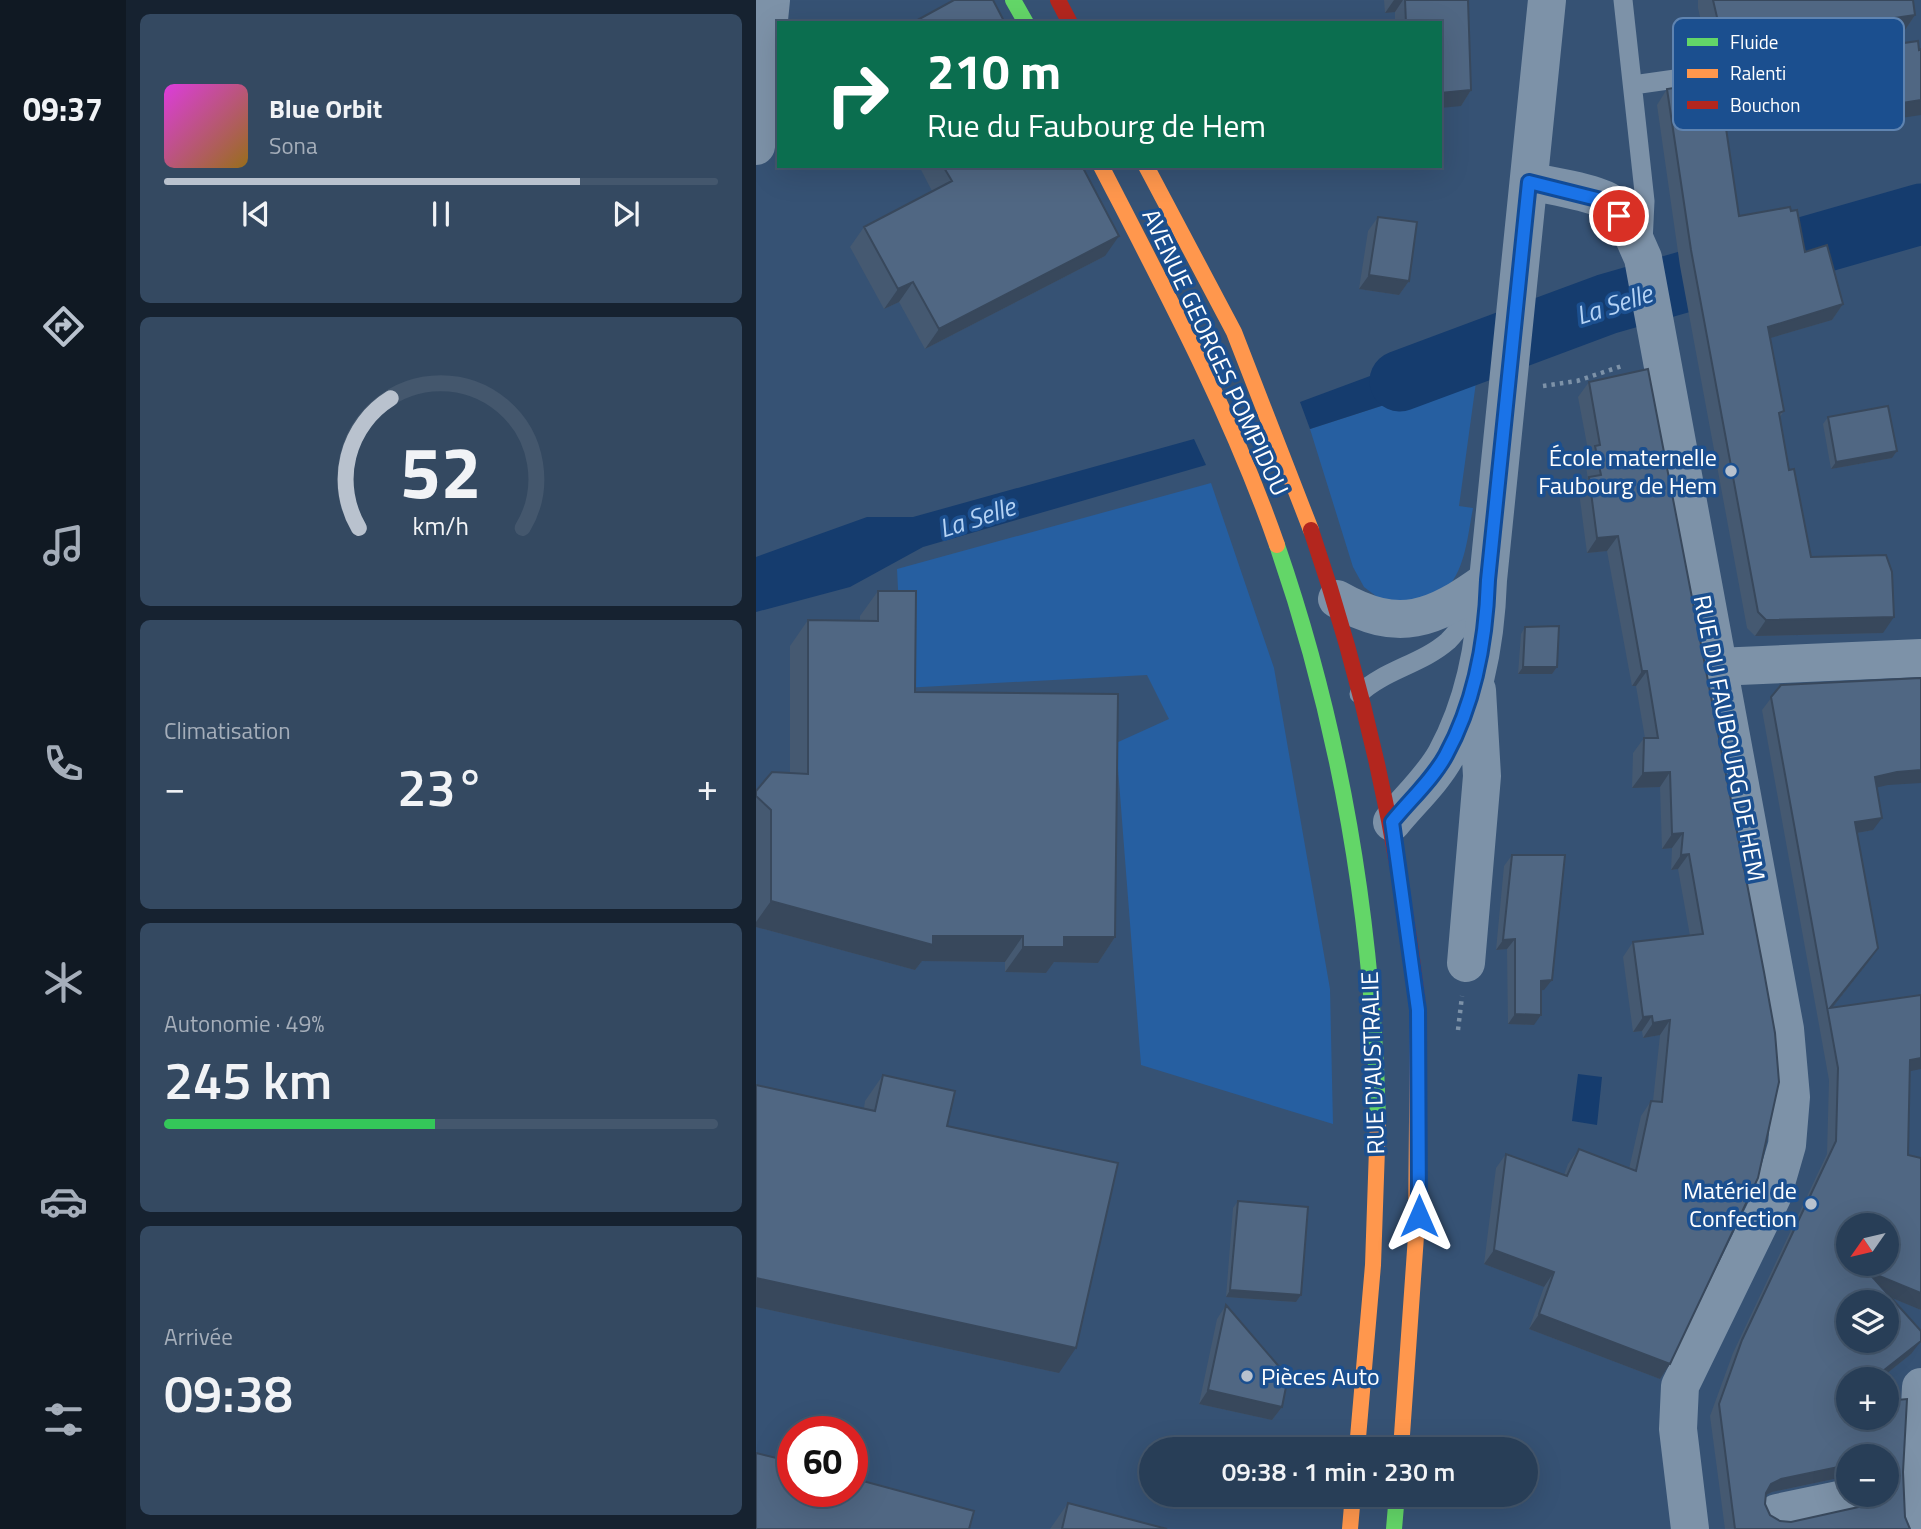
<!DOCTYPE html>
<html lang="fr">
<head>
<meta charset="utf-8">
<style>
	:root { --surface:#283e57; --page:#344961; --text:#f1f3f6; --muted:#a5aeba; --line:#44576d; --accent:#b9c2ce }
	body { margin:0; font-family:"Titillium Web",sans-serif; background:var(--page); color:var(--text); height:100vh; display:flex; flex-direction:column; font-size:26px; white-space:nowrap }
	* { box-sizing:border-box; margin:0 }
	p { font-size:23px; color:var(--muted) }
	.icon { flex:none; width:38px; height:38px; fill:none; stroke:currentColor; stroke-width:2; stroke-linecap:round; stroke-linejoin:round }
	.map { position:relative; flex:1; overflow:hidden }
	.details { display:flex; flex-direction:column; gap:14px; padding:14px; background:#162230; width:630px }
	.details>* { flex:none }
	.hud { position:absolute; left:21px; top:21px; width:665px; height:147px; border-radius:0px; box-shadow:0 7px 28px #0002,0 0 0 2px var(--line); background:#0b6e4f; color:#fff; overflow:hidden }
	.needle { width:46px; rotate:236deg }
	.buttons { position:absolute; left:1080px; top:1213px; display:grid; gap:14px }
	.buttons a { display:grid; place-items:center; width:63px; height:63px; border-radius:50%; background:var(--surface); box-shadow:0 7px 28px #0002,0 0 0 2px var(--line); font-size:35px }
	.speed { position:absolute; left:21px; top:1416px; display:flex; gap:14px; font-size:35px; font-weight:700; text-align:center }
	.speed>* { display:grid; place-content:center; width:91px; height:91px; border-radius:50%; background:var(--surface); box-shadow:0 7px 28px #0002,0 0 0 2px var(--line); line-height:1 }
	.speed .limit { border:10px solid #d22; background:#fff; color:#111 }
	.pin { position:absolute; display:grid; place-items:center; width:60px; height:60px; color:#fff; margin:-30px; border:4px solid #fff; border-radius:50%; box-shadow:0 2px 7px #0007 }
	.me { position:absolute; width:77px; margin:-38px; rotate:0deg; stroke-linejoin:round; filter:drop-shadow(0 0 5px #0008) }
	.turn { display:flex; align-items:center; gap:24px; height:147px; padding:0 35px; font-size:32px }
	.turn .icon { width:91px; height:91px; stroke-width:2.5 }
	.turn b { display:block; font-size:49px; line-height:60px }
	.big { font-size:52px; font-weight:600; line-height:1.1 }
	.details .widget { flex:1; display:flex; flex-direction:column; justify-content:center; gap:10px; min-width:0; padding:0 24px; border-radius:10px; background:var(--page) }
	.details .dial { align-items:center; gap:0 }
	.dial svg { height:182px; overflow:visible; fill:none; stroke:var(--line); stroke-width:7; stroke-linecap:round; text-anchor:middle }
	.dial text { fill:var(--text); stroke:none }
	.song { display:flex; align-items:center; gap:21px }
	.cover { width:84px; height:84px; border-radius:10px; background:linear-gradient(135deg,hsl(300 70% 55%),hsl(40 70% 35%)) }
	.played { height:7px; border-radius:4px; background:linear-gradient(90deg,var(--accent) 75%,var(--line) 75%) }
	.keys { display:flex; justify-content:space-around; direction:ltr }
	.heat { display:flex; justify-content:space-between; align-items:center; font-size:38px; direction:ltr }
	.charge { height:10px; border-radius:5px; background:linear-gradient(90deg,#34c759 49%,var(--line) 0) }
	.trip { position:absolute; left:383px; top:1437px; width:399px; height:70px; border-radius:35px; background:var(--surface); box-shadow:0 7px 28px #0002,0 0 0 2px var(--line); font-weight:600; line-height:70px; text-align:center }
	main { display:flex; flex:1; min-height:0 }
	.dock { display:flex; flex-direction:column; width:126px; justify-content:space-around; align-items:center; background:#101923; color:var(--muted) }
	.dock .icon { width:49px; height:49px }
	.dock .on { color:var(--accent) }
	.dock b { font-size:32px; color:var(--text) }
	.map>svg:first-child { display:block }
</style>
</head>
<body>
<main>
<nav class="dock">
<b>09:37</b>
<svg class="icon on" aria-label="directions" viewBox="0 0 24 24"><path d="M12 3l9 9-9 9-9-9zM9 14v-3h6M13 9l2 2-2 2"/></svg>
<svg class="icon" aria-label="music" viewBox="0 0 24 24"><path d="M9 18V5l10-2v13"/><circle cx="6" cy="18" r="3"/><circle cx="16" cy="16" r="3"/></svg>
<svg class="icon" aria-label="phone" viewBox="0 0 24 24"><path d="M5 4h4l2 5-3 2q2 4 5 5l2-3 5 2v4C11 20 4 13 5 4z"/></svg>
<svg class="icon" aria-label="climate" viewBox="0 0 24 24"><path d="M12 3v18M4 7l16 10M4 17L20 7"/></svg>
<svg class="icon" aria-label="car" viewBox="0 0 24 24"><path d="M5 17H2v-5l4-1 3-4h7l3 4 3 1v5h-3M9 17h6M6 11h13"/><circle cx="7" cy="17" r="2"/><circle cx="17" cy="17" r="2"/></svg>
<svg class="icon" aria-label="filters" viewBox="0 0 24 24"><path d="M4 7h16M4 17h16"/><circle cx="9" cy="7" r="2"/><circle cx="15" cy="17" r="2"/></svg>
</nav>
<section class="details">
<div class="widget">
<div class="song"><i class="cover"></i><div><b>Blue Orbit</b><p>Sona</p></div></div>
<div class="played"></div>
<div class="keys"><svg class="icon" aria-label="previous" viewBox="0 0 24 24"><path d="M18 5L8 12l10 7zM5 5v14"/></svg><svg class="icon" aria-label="pause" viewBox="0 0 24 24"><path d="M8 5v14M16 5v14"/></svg><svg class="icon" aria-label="next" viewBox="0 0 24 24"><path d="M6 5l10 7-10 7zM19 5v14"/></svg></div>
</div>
<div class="widget dial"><svg viewBox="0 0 100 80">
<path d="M14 69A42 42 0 1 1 86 69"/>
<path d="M14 69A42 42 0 0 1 28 12" stroke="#b9c2ce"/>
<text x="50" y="56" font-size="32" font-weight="700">52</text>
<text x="50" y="72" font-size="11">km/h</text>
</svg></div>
<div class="widget"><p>Climatisation</p>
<div class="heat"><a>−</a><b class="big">23°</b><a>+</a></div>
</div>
<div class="widget"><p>Autonomie · 49%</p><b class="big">245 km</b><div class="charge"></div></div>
<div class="widget"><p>Arrivée</p><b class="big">09:38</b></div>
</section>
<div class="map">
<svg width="1165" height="1529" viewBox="0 0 1165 1529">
	<rect width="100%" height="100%" fill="#365274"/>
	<!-- green -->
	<path fill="#265fa1" d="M721 375 703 506 717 508C711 538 709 582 678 598 665 604 642 601 628 602L608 587 597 567 554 429Z
		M455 483 518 668 574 989 577 1124 385 1065 360 743 413 719 391 675 147 688 141 569Z"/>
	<!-- water -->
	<path fill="#153c6e" d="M1165 202V231L930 297 923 261 1131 213Z
		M860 279 867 321 785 348 790 305Z
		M727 327 721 375 554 429 544 402 668 356Z
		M438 439 450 465 167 547 94 587 0 612V557L111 517H157Z
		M822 1074 846 1077 841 1125 816 1121Z"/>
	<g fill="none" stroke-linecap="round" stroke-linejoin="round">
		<!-- river -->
		<path stroke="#153c6e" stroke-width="61" d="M644 381 851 304 1165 214"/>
		<!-- path -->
		<path stroke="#7d92a8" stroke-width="4.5" stroke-dasharray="3.5 5" stroke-linecap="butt" d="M787 386 821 381 869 365
			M702 1030 706 996"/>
		<!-- lane -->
		<path stroke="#7d92a8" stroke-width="19" d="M867 0 889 201 887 243
			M877 85 990 69
			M603 694C628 670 666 664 692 641 705 628 714 612 723 596"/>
		<!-- street -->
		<path stroke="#7d92a8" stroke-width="38" d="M0 146 15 0
			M773 182C789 184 839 193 853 202 869 212 879 241 887 258L1029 1029 1035 1097 1031 1145 1016 1197 924 1386 922 1429 934 1529
			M581 599C643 634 677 620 732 580
			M960 667 1165 658
			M636 822C653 801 677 779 690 755 719 702 730 640 732 580L791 0
			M710 963 726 776 721 690
			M1021 1513 1111 1494
			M1162 1529 1160 1484 1165 1387"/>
		<!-- fast -->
		<path stroke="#63d668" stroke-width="16" d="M257 0 270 23
			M521 545C585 730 617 924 622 1119
			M638 1529 641 1494"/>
		<!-- slow -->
		<path stroke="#ff974d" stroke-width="16" d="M345 166C409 290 475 413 521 545
			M390 166 478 332 555 530
			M601 1449 617 1265 622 1119
			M645 1449 660 1236 662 1005
			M594 1529 597 1494"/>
		<!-- jam -->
		<path stroke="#b3261e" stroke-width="16" d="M302 0 314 23
			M555 530C608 685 643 842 662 1005"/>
	</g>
	<!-- wall -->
	<path fill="#455971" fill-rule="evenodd" d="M628 0H712L715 90 705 106 684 23H639V12L629 13Z
		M942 0H1157L1159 15 1147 33 954 61 942 8Z
		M1162 41 1071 129 1067 99 968 115 983 216 1049 252 1087 304 1076 320 1014 338 1028 411 1024 417 1033 470 1055 557 1127 633 999 636 991 628 924 266 901 105 911 89 959 82 968 69Z
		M163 166H326L349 256 169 349 143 302 128 309 94 247 108 227 176 191Z
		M622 217 653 281 643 295 603 289 612 231Z
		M833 382 1008 972 914 1364 904 1379 773 1329 788 1287 728 1264 740 1168 750 1154 808 1175 812 1164 823 1149 873 1169 885 1116 895 1101H897L904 1035 887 1038 886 1031 877 1032 867 957 877 942 934 936 922 869 915 870 916 848 906 849 904 787 876 788 877 753 888 738H889L880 686H876L851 551 831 553 823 492 832 479 829 461 833 455 822 397Z
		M1072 417 1141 451 1136 458 1075 469 1067 424Z
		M122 591 159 692 359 937 342 963 298 962 290 973 249 972V962L166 961 159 970 0 927V791L34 773V646L52 620 104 621V616Z
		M769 627 801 667 796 674H762L765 634Z
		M1025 685 1132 785 1120 787 1117 830 1101 833 1113 961 1076 1008 1153 1071 1152 1155 1165 1158V1310L1134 1297 1155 1354 1130 1374 1127 1379H1092V1418L1147 1472 1149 1517 1154 1529H969L954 1416 977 1353 1071 1154 1073 1080 1006 710ZM1092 1456H1130V1486L1132 1490V1499L1125 1502 1035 1522 1024 1521 1014 1515 1009 1504V1495L1016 1492 1092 1476Z
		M756 855 788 990H785L778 1025 752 1024 751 949 740 950 748 866Z
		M127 1075 191 1126 303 1373 0 1307V1085L108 1108 109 1101Z
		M482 1201 545 1295 540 1302 470 1297 477 1208Z
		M470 1305 526 1407 516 1420 443 1404 461 1319Z
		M312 1503 411 1529H294Z"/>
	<!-- shaded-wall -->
	<path fill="#38485c" d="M638 0H647L639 12 629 13Z
		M1159 15 1147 33 954 61 967 43Z
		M1078 83 1067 99 960 116 971 100Z
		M715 90 705 106 684 108V93Z
		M1165 100V115L1071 129 1083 113Z
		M363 236 349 256 169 349 183 329Z
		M613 275 653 281 643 295 603 289Z
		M157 282 143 302 128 309 142 289Z
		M1087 304 1076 320 1001 342 1012 327Z
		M1141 451 1136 458 1075 469 1080 462Z
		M862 536 851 551 831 553 841 538Z
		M1138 617 1127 633 999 636 1010 620Z
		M767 667H801L796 674H762Z
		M886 671H891L880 686H876Z
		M1165 770V783L1132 785 1110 790 1119 777 1141 772Z
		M914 772 904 787 876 788 887 773Z
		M1126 818 1117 830 1090 835 1099 822Z
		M927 833 916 848 906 849 916 834Z
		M933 854 922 869 915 870 925 855Z
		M15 901 177 936H267L249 962 166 961 159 970 0 927V922Z
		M308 937H359L342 963 298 962 290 973 249 972 267 947Z
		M759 939 751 949 740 950 747 940Z
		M1122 948 1113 961 1072 1013V1012Z
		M796 980 788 990 778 991 785 981Z
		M759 1014 785 1015 778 1025 752 1024Z
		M896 1016 886 1031 877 1032 887 1017Z
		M914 1020 904 1035 887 1038 897 1023Z
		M1165 1058V1069L1145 1073 1154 1060Z
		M738 1250 798 1272 788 1287 728 1264Z
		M1111 1271 1165 1293V1310L1102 1284Z
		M0 1278 320 1348 303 1373 0 1307Z
		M474 1290 545 1295 540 1302 470 1297Z
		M783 1314 914 1364 904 1379 773 1329Z
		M1165 1341 1155 1354 1130 1374 1127 1379H1122L1127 1371Z
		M452 1390 526 1407 516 1420 443 1404Z
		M1092 1465V1476L1016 1492 1006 1497 1015 1484 1025 1479Z"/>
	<!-- building -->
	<path fill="#506783" stroke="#38485c" stroke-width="2" fill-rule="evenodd" d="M198 0H237L249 23H156Z
		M649 0H712L715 90 684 93V23H650Z
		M957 0H1157L1159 15 967 43Z
		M1162 41 1163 50 1165 49V100L1083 113 1078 83 971 100 968 69Z
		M963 81 983 216 1034 207 1035 211 1041 210 1049 252 1071 245 1087 304 1012 327 1028 411 1023 413 1033 470 1038 469 1055 557 1130 555 1136 572 1138 617 1010 620 1002 612 935 250 911 89Z
		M187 166H326L363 236 183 329 157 282 142 289 108 227 196 181Z
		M622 217 661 222 653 281 613 275Z
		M892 369 1008 972 1019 1033 1023 1082 1002 1178 914 1364 783 1314 798 1272 738 1250 750 1154 811 1176 823 1149 880 1171 895 1101 906 1102 914 1020 897 1023 896 1016 887 1017 877 942 947 934 933 854 925 855 927 833 916 834 914 772 887 773 888 738H902L891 671H886L862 536 841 538 833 477 845 475 839 446 844 445 833 382Z
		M1132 406 1141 451 1080 462 1072 417Z
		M122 591H160L159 692 362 694 359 937H308V947H267V936H177V945L15 901V810L0 796V791L16 772 52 774V620L122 621Z
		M803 626 801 667H767L769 627Z
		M1165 678V770L1141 772 1119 777 1126 818 1099 822 1122 948 1074 1008 1165 995V1058L1154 1060 1152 1155 1165 1158V1293L1111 1271 1165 1331V1341L1127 1371H1132L1124 1379H1092V1418H1130V1401L1151 1399 1147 1472 1149 1517 1154 1529H979L963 1404 986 1340 1080 1141 1082 1068 1015 697 1025 685ZM1092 1225H1130V1264H1092ZM1092 1302H1130V1340H1092ZM1092 1456H1130V1463L1136 1466 1141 1477V1489L1134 1498 1125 1502 1035 1522 1024 1521 1014 1515 1009 1504 1010 1493 1015 1484 1025 1479 1092 1465Z
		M756 855H809L796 980 785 981V1015L759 1014V939L747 940Z
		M127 1075 199 1091 191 1126 362 1163 320 1348 0 1278V1085L119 1111Z
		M482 1201 552 1207 545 1295 474 1290Z
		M470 1305 532 1377 526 1407 452 1390Z
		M0 1453 37 1462V1491H96V1478L218 1511 213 1529H0Z
		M312 1503 411 1529H306Z"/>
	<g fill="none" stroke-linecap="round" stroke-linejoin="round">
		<!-- route casing -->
		<g stroke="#114b97" stroke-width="18">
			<path id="route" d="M663 1216 662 1010 636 822C653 801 677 779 690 755 719 702 730 640 732 580L773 182 853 202 863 216"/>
		</g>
		<!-- route -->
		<use href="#route" stroke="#1a73e8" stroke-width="12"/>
	</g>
	<!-- markers -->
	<g fill="#b9c2ce" stroke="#1b4f8f" stroke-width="2.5">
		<circle cx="975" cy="471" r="7"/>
		<circle cx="1055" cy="1204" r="7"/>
		<circle cx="491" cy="1376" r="7"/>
	</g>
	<g text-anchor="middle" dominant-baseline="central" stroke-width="7" stroke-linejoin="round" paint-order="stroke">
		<!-- street labels -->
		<g font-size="24" fill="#fff" stroke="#1b4f8f">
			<text transform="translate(460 352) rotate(65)">AVENUE GEORGES POMPIDOU</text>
			<text transform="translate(974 738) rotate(79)">RUE DU FAUBOURG DE HEM</text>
			<text transform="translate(616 1063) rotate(-92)">RUE D'AUSTRALIE</text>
		</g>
		<!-- poi labels -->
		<g font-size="24" fill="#fff" stroke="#1b4f8f" text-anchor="end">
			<text x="961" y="457">École maternelle<tspan x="961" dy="28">Faubourg de Hem</tspan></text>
			<text x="1041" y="1190">Matériel de<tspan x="1041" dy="28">Confection</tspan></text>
			<text x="505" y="1376" text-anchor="start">Pièces Auto</text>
		</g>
		<!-- water labels -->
		<g font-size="26" font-style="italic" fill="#b5d3f5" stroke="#1b4f8f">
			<text transform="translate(858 304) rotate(-18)">La Selle</text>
			<text transform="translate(221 517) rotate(-18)">La Selle</text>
		</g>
	</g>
	<!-- legend -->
	<rect x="917" y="18" width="231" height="112" rx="10" fill="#1b4f8f" stroke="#5f84b1" stroke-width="2"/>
	<rect x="931" y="38" width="31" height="8" fill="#63d668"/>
	<rect x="931" y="69" width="31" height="9" fill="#ff974d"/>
	<rect x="931" y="101" width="31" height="8" fill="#b3261e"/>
	<g font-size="19" fill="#fff">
		<text x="974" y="49">Fluide</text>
		<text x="974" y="80">Ralenti</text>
		<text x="974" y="112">Bouchon</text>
	</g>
</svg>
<div class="buttons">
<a><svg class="needle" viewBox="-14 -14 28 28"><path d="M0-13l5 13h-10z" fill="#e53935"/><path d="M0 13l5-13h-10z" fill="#a5aeba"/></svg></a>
<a><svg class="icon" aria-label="layers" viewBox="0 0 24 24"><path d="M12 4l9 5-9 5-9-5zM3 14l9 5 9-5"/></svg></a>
<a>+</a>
<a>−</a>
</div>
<div class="speed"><div class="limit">60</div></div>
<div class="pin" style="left:863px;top:216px;background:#d93025"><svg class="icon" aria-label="arrive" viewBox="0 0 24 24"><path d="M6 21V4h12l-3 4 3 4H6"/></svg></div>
<svg class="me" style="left:663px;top:1216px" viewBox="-20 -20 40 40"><path d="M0-17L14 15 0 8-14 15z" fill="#1a73e8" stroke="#fff" stroke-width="4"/></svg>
<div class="trip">09:38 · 1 min · 230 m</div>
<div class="hud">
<div class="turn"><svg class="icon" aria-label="right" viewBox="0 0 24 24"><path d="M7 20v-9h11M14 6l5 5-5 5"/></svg><div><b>210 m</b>Rue du Faubourg de Hem</div></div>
</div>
</div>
</main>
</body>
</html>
